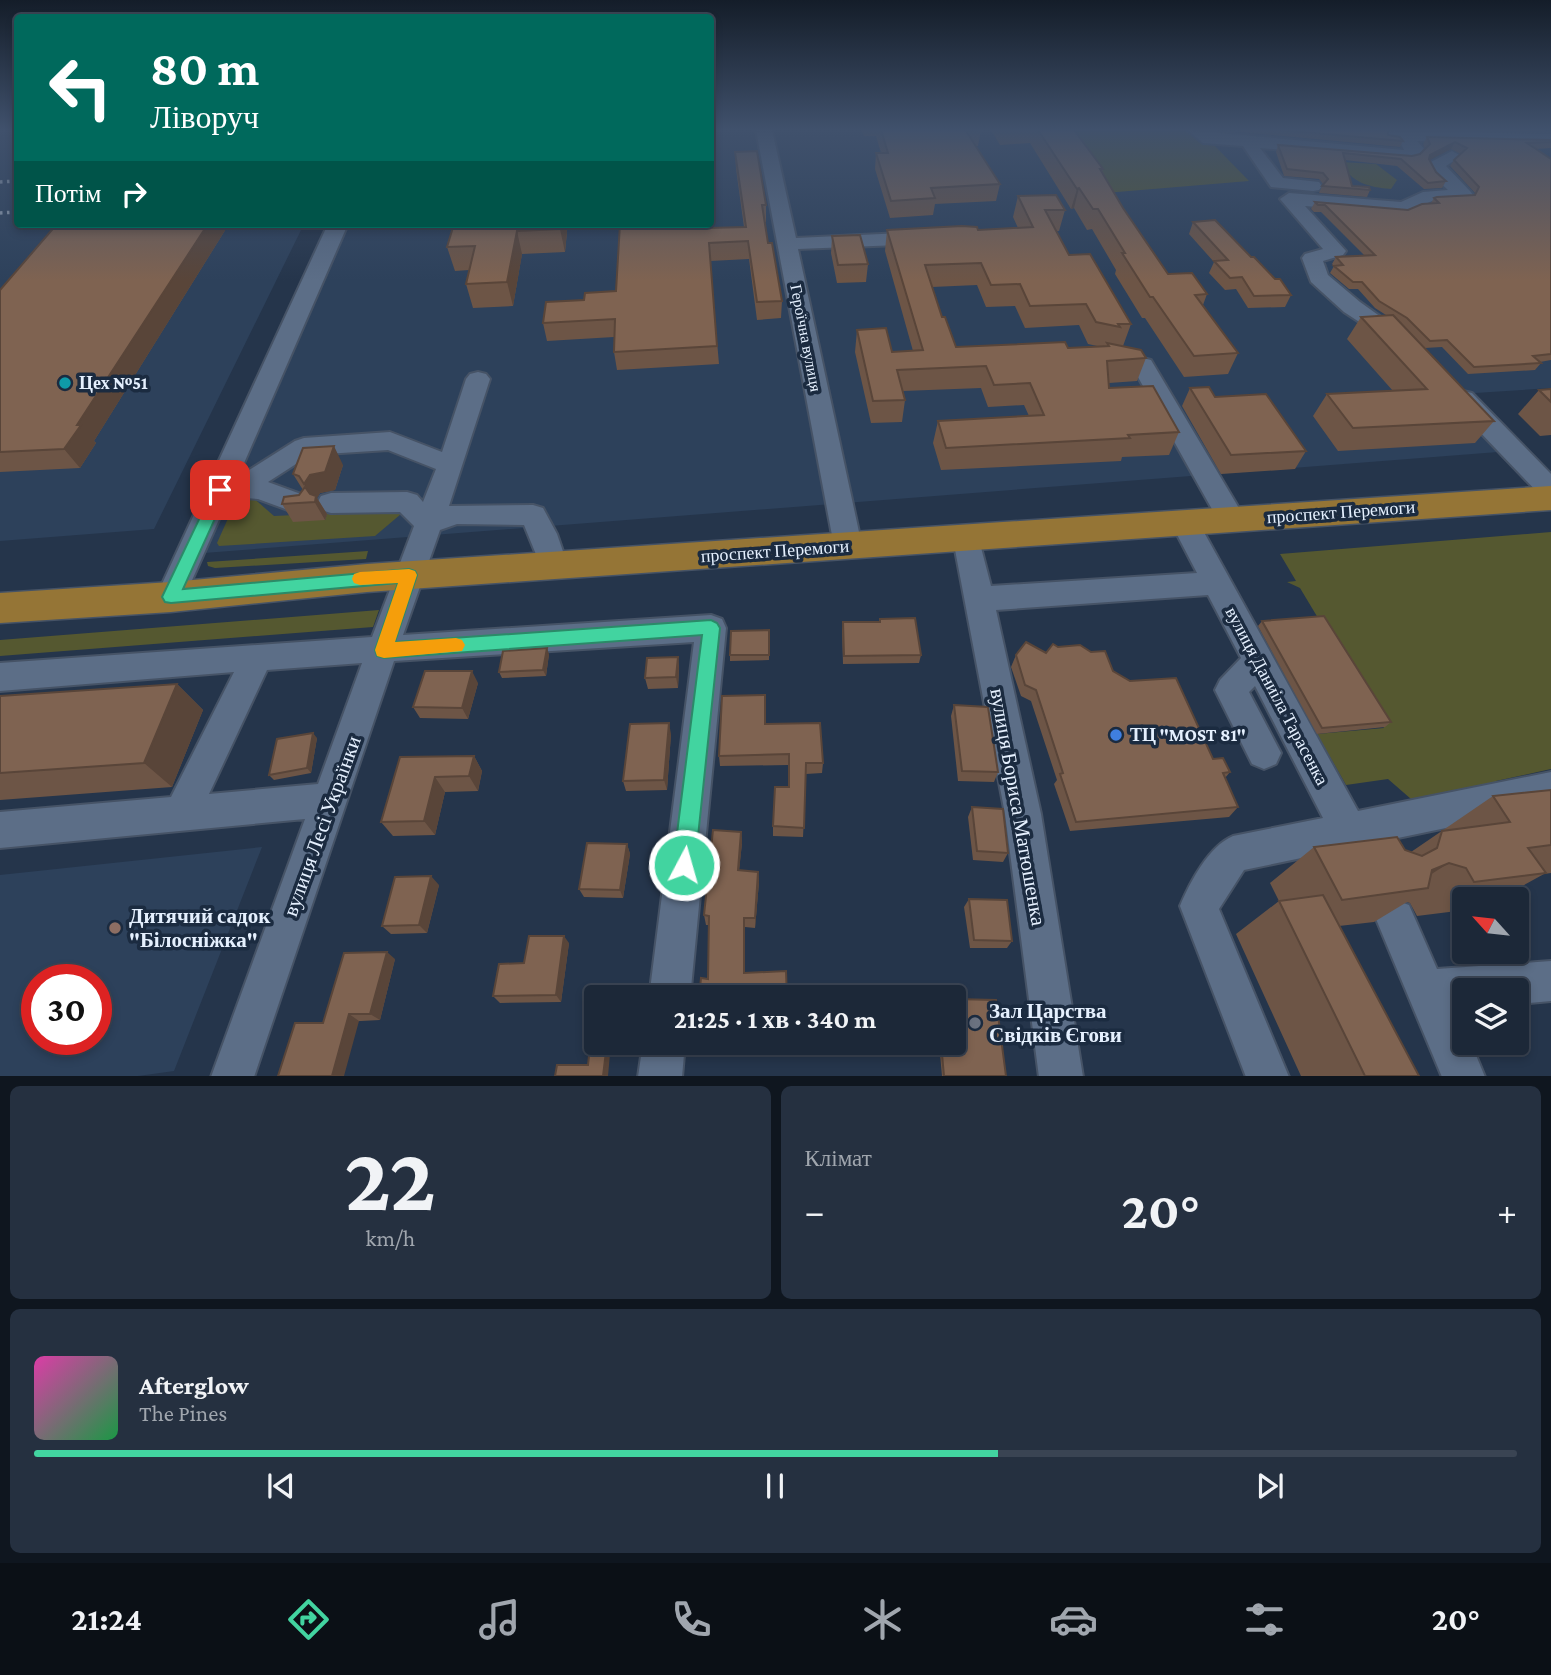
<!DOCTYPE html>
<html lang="uk">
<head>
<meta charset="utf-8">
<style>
	:root { --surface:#1c2838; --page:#253040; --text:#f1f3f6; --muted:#a0a6ae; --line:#3a4453; --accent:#42d4a0 }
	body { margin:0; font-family:"Crimson Pro",serif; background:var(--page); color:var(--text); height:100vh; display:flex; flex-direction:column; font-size:26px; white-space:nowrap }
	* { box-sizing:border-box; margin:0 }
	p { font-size:23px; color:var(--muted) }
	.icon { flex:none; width:38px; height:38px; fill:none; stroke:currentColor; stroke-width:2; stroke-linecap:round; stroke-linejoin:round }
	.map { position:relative; height:1076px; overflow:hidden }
	.details { display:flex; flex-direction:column; gap:10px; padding:10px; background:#0f161f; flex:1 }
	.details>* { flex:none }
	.top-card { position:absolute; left:14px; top:14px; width:700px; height:214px; border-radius:7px; box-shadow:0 4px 10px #0003,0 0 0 2px var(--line); background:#00695c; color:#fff; overflow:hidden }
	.needle { width:46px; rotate:297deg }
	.fabs { position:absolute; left:1452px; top:887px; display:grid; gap:14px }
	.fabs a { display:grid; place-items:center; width:77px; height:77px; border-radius:7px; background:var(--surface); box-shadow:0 4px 10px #0003,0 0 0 2px var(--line); font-size:35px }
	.speed { position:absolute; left:21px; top:964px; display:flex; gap:14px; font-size:35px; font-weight:700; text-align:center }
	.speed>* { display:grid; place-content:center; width:91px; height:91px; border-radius:50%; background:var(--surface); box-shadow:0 4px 10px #0003,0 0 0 2px var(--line); line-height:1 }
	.speed .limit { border:10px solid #d22; background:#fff; color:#111 }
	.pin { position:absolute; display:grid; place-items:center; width:60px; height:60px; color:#fff; margin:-30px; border-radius:14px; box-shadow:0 4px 10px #0006 }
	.me { position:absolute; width:77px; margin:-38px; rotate:6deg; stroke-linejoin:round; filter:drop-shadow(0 0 5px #0008) }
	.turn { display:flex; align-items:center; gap:24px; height:147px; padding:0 21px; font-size:32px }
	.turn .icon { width:91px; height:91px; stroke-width:2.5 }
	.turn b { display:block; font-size:49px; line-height:60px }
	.then { display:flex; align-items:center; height:66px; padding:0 21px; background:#0003; gap:14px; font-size:26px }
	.big { font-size:52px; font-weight:700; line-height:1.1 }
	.details .card { flex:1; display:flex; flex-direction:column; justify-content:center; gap:10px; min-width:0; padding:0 24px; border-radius:10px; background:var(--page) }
	.details .dial { align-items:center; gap:0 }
	.dial b { font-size:91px; line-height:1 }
	.song { display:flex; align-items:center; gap:21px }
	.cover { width:84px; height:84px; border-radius:10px; background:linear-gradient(135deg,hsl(320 70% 55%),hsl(140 70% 35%)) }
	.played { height:7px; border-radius:4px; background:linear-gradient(90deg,var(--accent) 65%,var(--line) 65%) }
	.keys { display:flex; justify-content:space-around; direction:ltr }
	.heat { display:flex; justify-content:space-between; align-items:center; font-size:38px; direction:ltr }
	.details .tiles { flex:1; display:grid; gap:10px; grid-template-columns:1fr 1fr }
	.card:last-child { grid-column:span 2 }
	.trip { position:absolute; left:584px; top:985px; width:382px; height:70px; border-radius:7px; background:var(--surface); box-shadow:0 4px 10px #0003,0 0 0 2px var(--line); font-weight:700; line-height:70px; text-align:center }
	.dock { display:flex; height:112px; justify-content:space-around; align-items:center; background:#0b1016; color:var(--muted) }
	.dock .icon { width:49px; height:49px }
	.dock .active { color:var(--accent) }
	.dock b { font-size:32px; color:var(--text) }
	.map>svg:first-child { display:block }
</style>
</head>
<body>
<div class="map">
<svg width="1551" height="1077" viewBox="0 0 1551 1077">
	<rect width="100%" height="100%" fill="#25354b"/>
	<!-- built -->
	<path fill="#2d415b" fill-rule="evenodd" d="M0 130H17L18 224H304L154 529 0 541Z
		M711 130H1551V388L1444 395 1498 452 191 554 344 224H710Z
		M262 847 174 1071 131 1077 0 1076V875ZM37 980H96V1040H37Z"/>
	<!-- green -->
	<path fill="#555830" d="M1060 130H1188L1214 145 1249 181 1105 193Z
		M1340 162 1376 164 1397 180 1391 189C1368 187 1352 183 1340 162Z
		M239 494 251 496 274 516 295 515 325 520 327 514 382 511 401 514 375 536 219 546 217 543Z
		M1551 532V769L1496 781V787L1411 799 1388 779 1346 785 1317 734 1384 728 1300 588 1287 582 1296 581 1280 554Z
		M368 551 366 559 215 568 208 566 207 562Z
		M379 610 373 627 0 656V640Z"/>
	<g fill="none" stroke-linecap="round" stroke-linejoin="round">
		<!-- minor casing -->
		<g stroke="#465366" stroke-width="4">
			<path id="minor" d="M756 130H772L796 238 924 232 934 238 924 244 798 249 862 546 858 554 848 557 838 554 834 546Z
				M1187 130 1404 150 1399 140 1387 139 1385 135 1387 131 1551 134V144L1417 141 1424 149 1414 159 1408 160 1260 148 1283 178 1319 182 1322 186 1319 190 1313 191 1271 187 1243 146 1203 143Z
				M1452 151 1461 156 1446 166 1470 191 1473 195 1470 199 1432 201 1404 214 1305 206 1346 251 1343 255 1323 261 1328 275 1360 302 1409 337 1406 342H1390L1344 312 1311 282 1302 258 1305 254 1323 249 1280 199 1289 193 1401 202 1423 192 1448 190 1434 177 1427 164Z
				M328 224H348L238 477 295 441 304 438 390 432 442 452 466 379 470 374 478 372 486 374 490 379 449 506 533 505 543 508 557 534 568 566 564 574 554 577 544 574 524 525 457 524 440 530 403 635 711 615 722 619 726 628 690 998H649L694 642 394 661 254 1077H211L305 819 0 848V812L171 797 234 672 0 691V663L372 637 414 526 400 512 331 513 321 510 317 503 321 496 331 493 407 492 417 495 423 502 436 469 388 450 310 455 268 482 309 497 313 504 309 511 299 514 258 499 229 497 181 605 171 609 161 605 156 597ZM362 663 318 784 209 794 267 670Z
				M1106 349 1151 360 1246 520 1242 527 1232 530 1222 527 1134 370 1098 361 1095 356 1098 351Z
				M1463 391 1472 393 1551 474V500L1542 497 1454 405 1451 399 1454 393Z
				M1185 513 1195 516 1358 811 1551 772V806L1374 843 1370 858 1357 863 1344 858 1340 850 1244 870 1219 909 1289 1077H1246L1180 906C1190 882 1209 846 1233 836L1323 818 1255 686 1249 692 1281 753 1276 764 1264 769 1252 764 1215 690 1220 680 1241 658 1208 595 996 610 1041 814 1083 1077H1039L1005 814 953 539 957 532 967 528 977 532 991 586 1197 573 1171 523 1175 516Z
				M1395 900 1409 905 1437 969 1551 961V1001L1517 1004V990H1465V1008H1455L1465 1030V1043H1471L1485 1077H1442L1376 919 1381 905Z
				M643 1043H685L682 1077H638Z"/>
		</g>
		<!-- major casing -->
		<g stroke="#465366" stroke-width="3">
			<path id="major" d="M1551 486V510L367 592 171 612 0 623V593L171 582 367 564Z"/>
		</g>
		<!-- minor -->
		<use href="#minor" fill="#5c6e87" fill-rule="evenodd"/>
		<!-- major -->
		<use href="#major" fill="#957536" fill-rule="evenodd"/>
		<!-- rail -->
		<path stroke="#9aa7b8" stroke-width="3.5" stroke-dasharray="2.5 4.5" stroke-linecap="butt" d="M0 182 18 181
			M0 213 18 212"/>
	</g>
	<!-- wall -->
	<path fill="#6d5546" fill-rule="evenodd" d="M861 130H981L978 146H975L1000 184 996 201 935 204 933 215 890 218 875 169 876 153H881L876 136H864Z
		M991 130H1074L1103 169 1102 172 1123 208 1168 274 1207 294 1203 305 1238 353 1228 374 1184 377 1145 318H1142L1115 274 1116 270 1092 229 1087 230 1074 208 1071 209 1030 143 1000 145Z
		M1240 130H1388V135L1403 141 1400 147 1241 132Z
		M1433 130H1545L1544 131Z
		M1427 137 1551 140V148L1536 149 1551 159V360L1540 362 1541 363 1535 370 1468 374 1442 347 1425 348 1413 336 1494 421 1475 443 1338 451 1313 416 1327 394 1393 391 1347 339 1361 317 1386 315 1375 308 1358 289H1349L1330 273 1334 266 1332 264 1336 257 1365 256 1321 212H1314L1311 209 1315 202 1408 210 1431 203 1434 198 1474 195 1475 193 1450 166 1454 160 1461 154 1451 149 1429 160 1436 172 1446 181 1442 188 1424 189 1397 166 1345 160 1352 186 1370 190 1367 197 1319 193 1323 184 1319 179 1284 176 1276 152 1278 145 1412 156 1420 154 1425 149 1423 144Z
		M735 152 766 205V222H764L768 243 782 301 781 318 757 320 749 259 710 261 719 364 617 370 614 352V337L547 341 543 323 584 300 616 291 708 228 744 227 736 169Z
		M1018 196 1065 210 1059 231H1056L1069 255 1131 324 1123 346H1120L1146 358 1137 381 1109 383V388L1179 432 1169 455 1122 457 1121 461 941 470 933 443 938 421 1029 416 1024 405 988 407 981 388 903 391 905 400 902 422 871 423 855 352 857 330 892 352 913 351 885 251 887 230H978L1018 228 1013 217ZM977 285 986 307 1015 306 1025 328 1079 325 1088 344 1102 347 1068 348 956 347 942 317 932 287Z
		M1193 222 1251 257 1291 295 1285 307 1248 308 1236 289 1225 290 1209 273 1214 262 1189 234Z
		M57 224H229L94 441 96 443 80 468 0 472V290Z
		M454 224H566L567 232 565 252 522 254 513 306 473 308 466 284 469 270 455 271 447 247Z
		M832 236 868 264 866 282 837 283 831 253Z
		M1190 388 1215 397 1306 451 1295 469 1221 474 1182 406Z
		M1551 389V435L1540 436 1518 414 1539 390Z
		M343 465 335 490 320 493 317 498 327 514 325 520 293 522 282 504 299 495 303 490 293 474Z
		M880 619 921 655 919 663 843 664 842 630 843 622H879Z
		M1262 621 1391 722 1385 727 1317 734 1258 626Z
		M769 630V660L730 661V655Z
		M1046 653 1113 671 1213 759 1230 772 1225 778 1238 807 1229 817 1070 831 1054 784 1057 780 1031 701 1021 696 1011 667 1016 655Z
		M549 654 546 676 502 678 499 672Z
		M678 657 679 668 678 688 648 689 645 678Z
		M478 683 468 719 420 718 413 707Z
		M177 684 203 710 172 787 0 800V696Z
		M954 705 998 772 994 782 958 781 951 716Z
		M766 724 823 763 822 773 806 774 803 837 773 836V826L789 787 788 765 720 766 719 756Z
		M671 734 667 790 626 791 623 781Z
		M317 738 311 773 274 780 269 775Z
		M474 756 482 771 478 791 445 792 435 835 393 836 381 822 400 757Z
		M1551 790V873L1544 874 1497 900H1465V910L1417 916 1410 903 1407 902 1374 922 1339 926 1419 1076H1301L1236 934 1279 901 1270 883 1314 847 1405 850 1411 852 1493 796Z
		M972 807 1008 853 1003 862 973 860 968 817Z
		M741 832 742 843 739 870 758 872 759 882 755 928 745 927V973L709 925H706L704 915Z
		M627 844 630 854 623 898 584 897 579 889Z
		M439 885 427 933 391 934 382 926Z
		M969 899 1012 941 1007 948H970L964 907Z
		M569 943 561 1002 500 1003 493 996 524 963Z
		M395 959 380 1020 323 1023Z
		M696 1043H739V1048L697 1045Z
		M939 1043H954L1006 1076H942Z"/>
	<!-- shaded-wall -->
	<path fill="#594539" d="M1455 142 1451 149 1426 162 1430 155Z
		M1079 188 1074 208 1071 209 1077 189Z
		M208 224H229L94 441 96 443 80 468 64 449 77 425Z
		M561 224H566L567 232 565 252 560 229Z
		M517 231 522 254 513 306 507 282Z
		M334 446 343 465 335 490 320 493 317 498 327 514 325 520 304 484Z
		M547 648 549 654 546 676 543 670Z
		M678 657 679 668 678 688 676 677Z
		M472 671 478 683 468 719 462 708Z
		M177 684 203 710 172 787 144 763Z
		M669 723 671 734 667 790 664 780Z
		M313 733 317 738 311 773 307 768Z
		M474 756 482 771 478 791 469 776Z
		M435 777 445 792 435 835 424 821Z
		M741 832 742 843 738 881V870Z
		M627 844 630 854 623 898 620 890Z
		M1449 863 1403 892 1432 870Z
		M758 872 759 882 755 928V918Z
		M431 876 439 885 427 933 419 925Z
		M564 936 569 943 561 1002 556 995Z
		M387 952 395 959 380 1020 370 1014Z
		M349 1014 359 1021 344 1076H332Z
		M607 1043H611L608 1076H603Z"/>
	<!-- building -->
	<path fill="#7f6351" stroke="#594539" stroke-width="2" d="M881 130H980L966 131 1000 184 931 188 935 198 891 201 876 153H888Z
		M1038 130H1074L1103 169H1100L1123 208 1168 274 1192 273 1207 294 1195 295 1238 353 1194 356 1153 297H1150L1122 253H1125L1098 209H1093L1079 188 1077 189Z
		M1280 130H1388V135L1400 137 1403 141Z
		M1427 137 1551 140V142L1527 143 1551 159V354L1533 356 1541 363 1474 367 1447 340 1430 341 1407 318 1379 301 1362 282H1353L1334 266 1343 265 1336 257 1375 255 1325 205H1318L1315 202 1408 210 1422 204 1439 203 1434 198 1437 197 1475 195 1479 187 1454 160 1467 148 1455 142 1430 155 1429 159 1436 172 1446 181 1428 183 1401 159 1343 153 1352 186 1369 187 1370 190 1322 186 1328 179 1323 173 1287 169 1278 145 1412 156 1420 154 1430 144Z
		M757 151 766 205H762L768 243H772L782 301 757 302 748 241 709 243 717 346 614 352 615 319 543 323 546 302 584 300 585 293 616 291 620 224H707L708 228 746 227 735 152Z
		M1056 195 1065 210H1045L1069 255 1090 254 1131 324H1118L1120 327 1096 322 1086 304 1030 306 1020 284 991 285 981 263 925 265 942 317H945L956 347 1065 342 1068 348 1109 346 1107 343 1141 350 1146 358 1107 361 1109 388 1153 386 1179 432 1128 435 1130 438 946 448 938 421 1044 415 1030 383 994 385 986 366 897 370 905 400 873 401 857 330 886 328 892 352 923 350 887 230 962 226 977 227 978 230 1033 227 1018 196Z
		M1215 220 1251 257H1254L1275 279H1280L1291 295 1254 296 1242 277 1230 278 1214 261 1228 260 1193 222Z
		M57 224H208L77 425H81L64 449 0 452V290Z
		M454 224H561L560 229 517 231 507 282 466 284 475 246 447 247Z
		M860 235 868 264 838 265 832 236Z
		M1393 315 1494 421 1353 428 1327 394 1427 389 1361 317Z
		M1209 387 1215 397 1266 394 1306 451 1231 455 1190 388Z
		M1551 389V402L1539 390Z
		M334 446 325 472 310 475 304 484 299 476 293 474 303 448Z
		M305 487 310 494 316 496 315 502 282 504 284 497 299 495Z
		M1324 616 1391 722 1322 728 1262 621Z
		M915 618 921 655 844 656 843 622H880V619Z
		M769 630V655H730L731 631Z
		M1026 642 1046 653 1053 644 1058 647 1080 645 1091 652 1105 651 1113 671 1130 681 1176 678 1213 759 1223 758 1230 772 1223 773 1238 807 1076 822 1060 774 1063 773 1036 690 1025 685 1016 655Z
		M547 648 543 670 499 672 503 651Z
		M678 657 676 677 645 678 647 658Z
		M425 671H472L462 708 413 707Z
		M177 684 144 763 0 773V696Z
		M765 695V724L820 723 823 763H806L804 828 773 826 775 787H789V754L719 756 722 696Z
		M954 705 988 707 998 772 962 771Z
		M669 723 664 780 623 781 630 724Z
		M313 733 307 768 269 775 277 739Z
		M474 756 469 776 435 777 424 821 381 822 400 757Z
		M1551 790V845L1528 848 1546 873 1474 882 1466 868 1449 863 1432 870 1428 888 1342 900 1314 847 1397 837 1405 850 1422 856 1437 848 1442 831 1510 822 1493 796Z
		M972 807 1003 809 1008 853 977 851Z
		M713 830 741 832 738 870 758 872 755 918H744V973L786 971 787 998H699L701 978 708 979 709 916 704 915Z
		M587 843 627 844 620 890 579 889Z
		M431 876 419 925 382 926 395 877Z
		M1323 895 1419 1076H1365L1279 901Z
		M969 899 1007 900 1012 941 974 940Z
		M529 936H564L556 995 493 996 499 964 524 963Z
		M387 952 370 1014H349L332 1076H278L295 1023H323L344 953Z
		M954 999 996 1000 1006 1076H944L941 1043H954Z
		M595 1001H597V1043H607L603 1076H555L557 1065H588Z"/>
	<!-- sky -->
	<linearGradient id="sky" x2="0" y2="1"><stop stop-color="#141d29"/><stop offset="0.46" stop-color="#40516c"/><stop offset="1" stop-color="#40516c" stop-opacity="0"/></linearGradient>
	<rect width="1551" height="281" fill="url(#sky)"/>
	<!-- route -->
	<path fill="#42d4a0" stroke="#2b8a68" stroke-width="2" d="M220 484 228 490 183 589 409 569 415 571 417 575 395 642 711 620 717 623 720 628 695 865 692 873 684 876 677 873 673 865 702 635 384 658 377 656 375 650 398 583 171 603 165 602 162 597 213 490Z"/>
	<!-- slow -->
	<path fill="#f59e0b" d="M409 569 415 571 417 575 395 642 456 638 462 640 465 645 462 651 384 658 377 656 375 650 398 583 360 585 354 583 352 579 354 574 360 572Z"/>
	<!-- markers -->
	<circle fill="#0f9aa8" stroke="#1b2b40" stroke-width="2.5" cx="65" cy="383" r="7"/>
	<circle fill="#3f7fe0" stroke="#1b2b40" stroke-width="2.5" cx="1116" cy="735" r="7"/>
	<circle fill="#8d6e63" stroke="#1b2b40" stroke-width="2.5" cx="115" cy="928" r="7"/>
	<circle fill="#6b7280" stroke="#1b2b40" stroke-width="2.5" cx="975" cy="1023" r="7"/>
	<g text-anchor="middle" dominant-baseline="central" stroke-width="7" stroke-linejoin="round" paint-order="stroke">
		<!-- far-street labels -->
		<g font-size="16" fill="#e5f0fe" stroke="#1b2b40">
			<text transform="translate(806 338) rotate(79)">Героїчна вулиця</text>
		</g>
		<!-- poi labels -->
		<g font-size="18" font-weight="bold" fill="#e5f0fe" stroke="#1b2b40" text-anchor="start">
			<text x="79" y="383">Цех №51</text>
			<text x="1130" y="735">ТЦ "MOST 81"</text>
		</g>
		<!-- street labels -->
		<g font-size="18" fill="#e5f0fe" stroke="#1b2b40">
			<text transform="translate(1341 512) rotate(-4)">проспект Перемоги</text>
			<text transform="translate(775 551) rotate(-4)">проспект Перемоги</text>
			<text transform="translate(1277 696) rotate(62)">вулиця Даниіла Тарасенка</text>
		</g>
		<!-- near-street labels -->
		<g font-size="21" fill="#e5f0fe" stroke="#1b2b40">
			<text transform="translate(1018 807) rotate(80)">вулиця Бориса Матюшенка</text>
			<text transform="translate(322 826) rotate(-70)">вулиця Лесі Українки</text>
		</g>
		<!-- near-poi labels -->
		<g font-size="21" font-weight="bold" fill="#e5f0fe" stroke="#1b2b40" text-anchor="start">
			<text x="129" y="916">Дитячий садок<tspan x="129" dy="24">"Білосніжка"</tspan></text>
			<text x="989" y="1011">Зал Царства<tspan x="989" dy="24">Свідків Єгови</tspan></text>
		</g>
	</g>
</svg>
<div class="fabs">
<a><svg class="needle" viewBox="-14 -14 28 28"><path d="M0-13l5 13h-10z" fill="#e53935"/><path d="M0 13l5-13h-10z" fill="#a0a6ae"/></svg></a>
<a><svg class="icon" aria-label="layers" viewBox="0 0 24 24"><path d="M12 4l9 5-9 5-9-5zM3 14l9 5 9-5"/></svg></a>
</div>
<div class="speed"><div class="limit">30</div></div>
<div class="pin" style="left:220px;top:490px;background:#d93025"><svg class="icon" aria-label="arrive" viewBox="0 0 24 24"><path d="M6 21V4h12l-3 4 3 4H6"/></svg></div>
<svg class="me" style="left:684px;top:865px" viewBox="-20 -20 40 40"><circle r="17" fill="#42d4a0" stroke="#fff" stroke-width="3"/><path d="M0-11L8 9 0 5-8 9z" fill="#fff"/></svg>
<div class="trip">21:25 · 1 хв · 340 m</div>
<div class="top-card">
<div class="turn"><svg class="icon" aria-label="left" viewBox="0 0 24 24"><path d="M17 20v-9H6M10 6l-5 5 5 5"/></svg><div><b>80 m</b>Ліворуч</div></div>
<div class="then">Потім<svg class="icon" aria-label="right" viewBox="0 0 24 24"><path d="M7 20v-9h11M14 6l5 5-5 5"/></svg></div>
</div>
</div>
<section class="details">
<div class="tiles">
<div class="card dial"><b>22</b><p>km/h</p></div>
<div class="card"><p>Клімат</p>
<div class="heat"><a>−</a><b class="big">20°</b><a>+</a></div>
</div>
<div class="card">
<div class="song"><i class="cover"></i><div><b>Afterglow</b><p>The Pines</p></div></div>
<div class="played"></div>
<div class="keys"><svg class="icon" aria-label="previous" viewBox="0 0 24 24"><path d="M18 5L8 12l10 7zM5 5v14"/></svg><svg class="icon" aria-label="pause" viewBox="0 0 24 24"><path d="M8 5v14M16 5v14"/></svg><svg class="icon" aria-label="next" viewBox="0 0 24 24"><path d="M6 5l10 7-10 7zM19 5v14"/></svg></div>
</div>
</div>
</section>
<nav class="dock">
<b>21:24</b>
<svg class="icon active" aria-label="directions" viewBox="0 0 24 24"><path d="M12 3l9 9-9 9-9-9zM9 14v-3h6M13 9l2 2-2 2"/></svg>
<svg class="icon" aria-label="music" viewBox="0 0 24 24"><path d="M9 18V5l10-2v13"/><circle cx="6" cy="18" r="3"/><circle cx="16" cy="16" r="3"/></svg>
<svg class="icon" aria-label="phone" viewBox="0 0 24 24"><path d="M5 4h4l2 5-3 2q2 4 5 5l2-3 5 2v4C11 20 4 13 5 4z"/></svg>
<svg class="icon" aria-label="climate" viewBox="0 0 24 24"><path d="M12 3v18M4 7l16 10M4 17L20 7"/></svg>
<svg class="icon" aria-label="car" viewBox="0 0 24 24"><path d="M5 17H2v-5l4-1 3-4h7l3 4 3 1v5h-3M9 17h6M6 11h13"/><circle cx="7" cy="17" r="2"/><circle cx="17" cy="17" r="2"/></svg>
<svg class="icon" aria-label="filters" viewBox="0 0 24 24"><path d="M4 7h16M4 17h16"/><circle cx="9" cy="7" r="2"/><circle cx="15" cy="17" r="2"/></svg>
<b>20°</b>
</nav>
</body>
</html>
